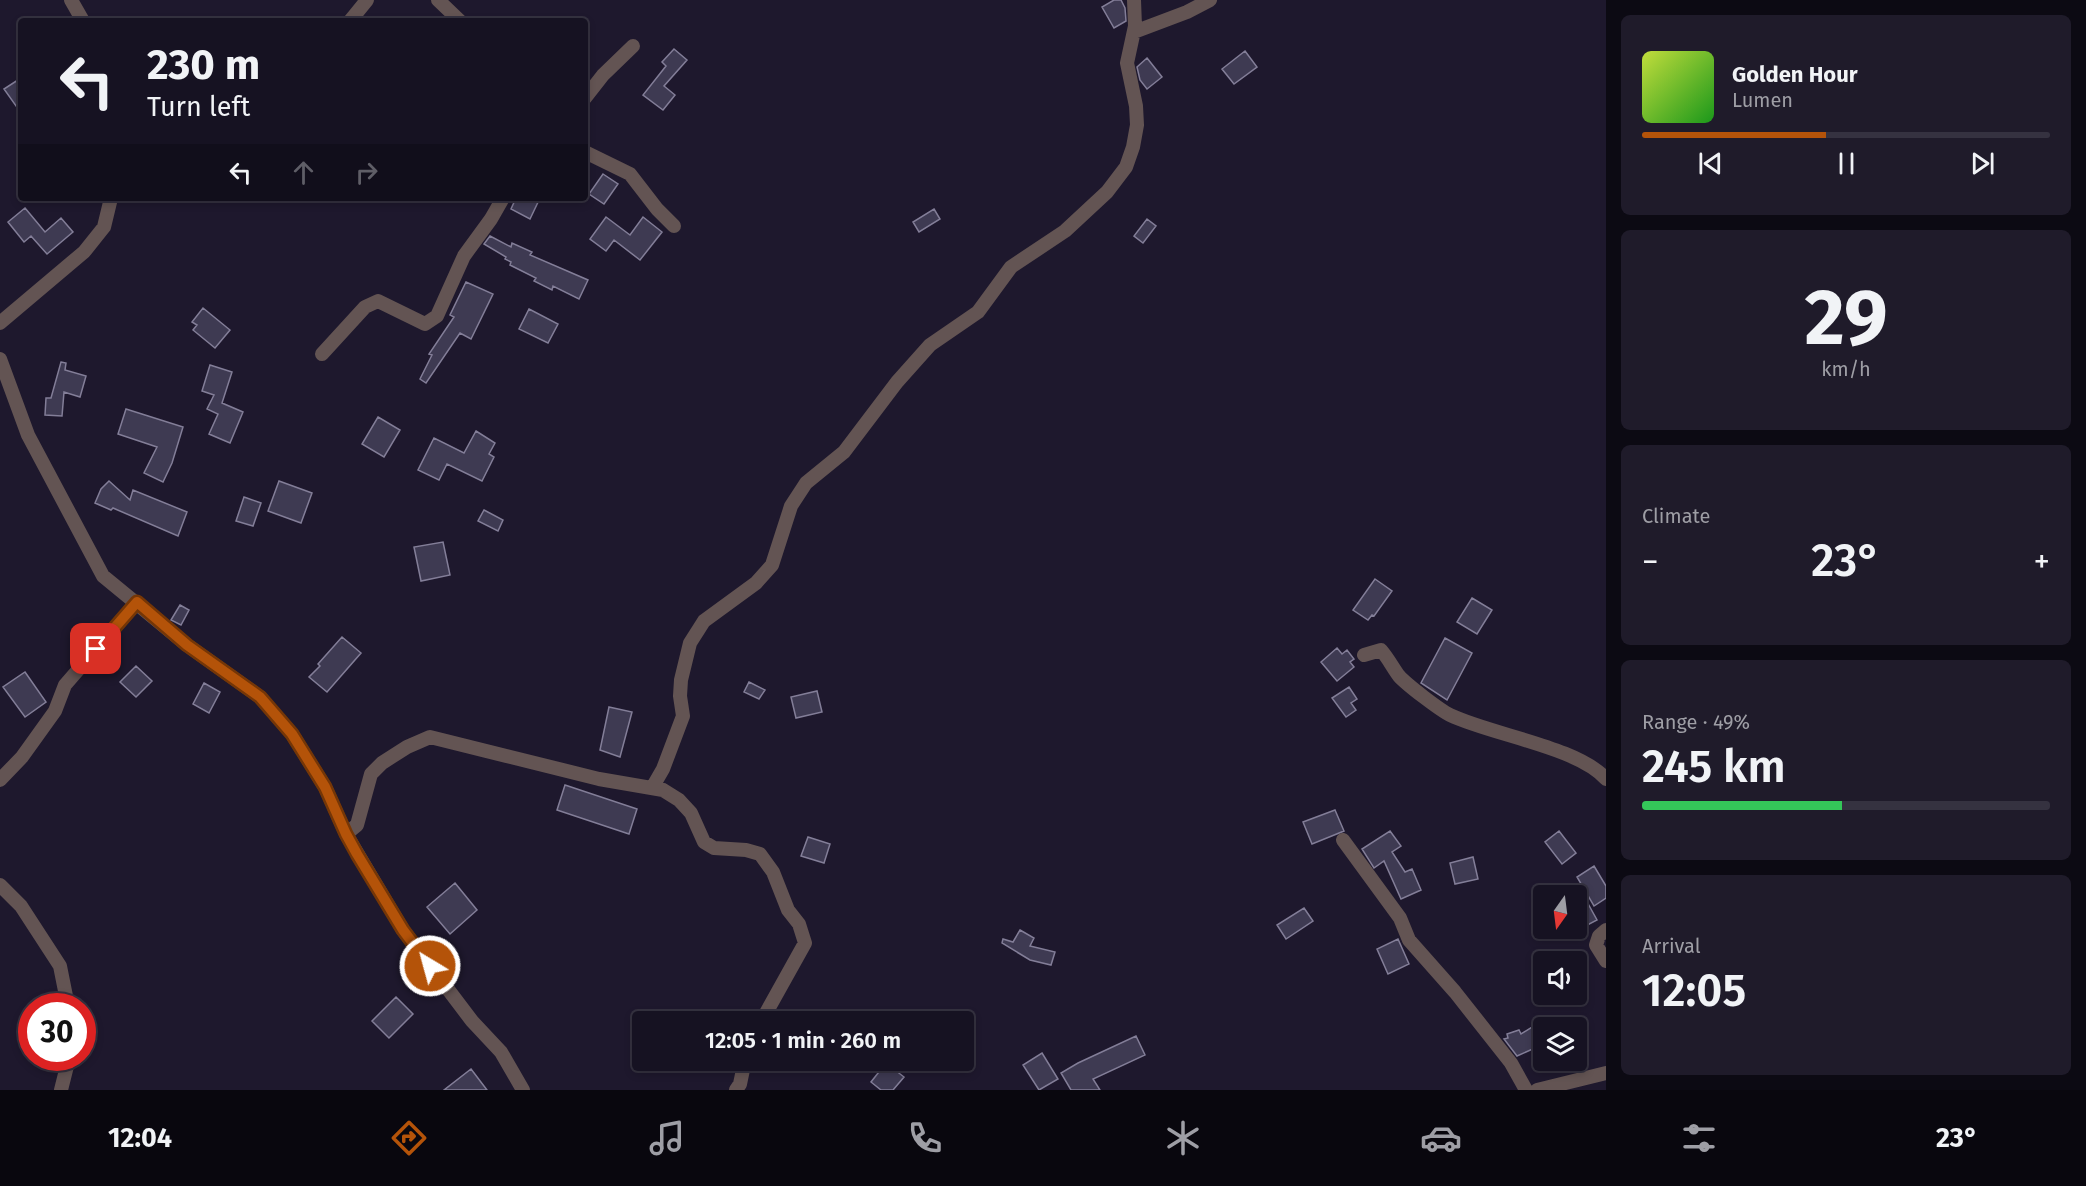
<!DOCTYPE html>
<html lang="en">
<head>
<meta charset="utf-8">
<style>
	:root { --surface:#161222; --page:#1f1b2a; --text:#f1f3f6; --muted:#9e9ea5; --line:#353240; --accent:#b45309 }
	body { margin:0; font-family:"Fira Sans",sans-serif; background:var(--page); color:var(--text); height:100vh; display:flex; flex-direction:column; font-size:22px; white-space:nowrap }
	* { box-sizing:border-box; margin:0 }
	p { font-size:20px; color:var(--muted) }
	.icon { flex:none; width:33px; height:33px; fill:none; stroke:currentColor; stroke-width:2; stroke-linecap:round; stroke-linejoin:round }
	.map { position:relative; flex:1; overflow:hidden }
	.sheet { display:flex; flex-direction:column; gap:15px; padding:15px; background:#0c0a13; width:480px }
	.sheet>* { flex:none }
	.guide { position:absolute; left:18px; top:18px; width:570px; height:183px; border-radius:6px; box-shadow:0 3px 9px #0003,0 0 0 2px var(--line); background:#161222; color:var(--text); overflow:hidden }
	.needle { width:39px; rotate:194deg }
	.tools { position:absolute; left:1533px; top:885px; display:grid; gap:12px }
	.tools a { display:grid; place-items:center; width:54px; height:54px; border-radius:6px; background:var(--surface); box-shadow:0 3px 9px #0003,0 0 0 2px var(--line); font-size:30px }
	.speed { position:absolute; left:18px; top:993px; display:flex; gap:12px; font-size:30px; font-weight:700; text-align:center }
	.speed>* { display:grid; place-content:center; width:78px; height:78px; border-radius:50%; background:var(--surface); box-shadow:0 3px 9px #0003,0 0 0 2px var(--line); line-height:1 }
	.speed .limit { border:9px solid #d22; background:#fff; color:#111 }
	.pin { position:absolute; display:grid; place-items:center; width:51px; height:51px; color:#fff; margin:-26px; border-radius:12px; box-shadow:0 3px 9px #0006 }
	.me { position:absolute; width:66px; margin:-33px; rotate:323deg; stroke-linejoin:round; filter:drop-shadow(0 0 4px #0008) }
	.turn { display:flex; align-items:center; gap:21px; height:126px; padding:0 30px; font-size:27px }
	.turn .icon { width:78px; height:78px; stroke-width:2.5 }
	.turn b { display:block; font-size:42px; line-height:51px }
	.lanes { display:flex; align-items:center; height:57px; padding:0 30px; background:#0003; justify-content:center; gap:30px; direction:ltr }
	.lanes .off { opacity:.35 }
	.big { font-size:45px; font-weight:600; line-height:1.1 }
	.sheet .tile { flex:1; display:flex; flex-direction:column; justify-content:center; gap:9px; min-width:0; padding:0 21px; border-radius:9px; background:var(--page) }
	.sheet .dial { align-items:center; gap:0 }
	.dial b { font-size:78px; line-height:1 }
	.song { display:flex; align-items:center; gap:18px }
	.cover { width:72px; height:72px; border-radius:9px; background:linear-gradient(135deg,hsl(70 70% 55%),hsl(120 70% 35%)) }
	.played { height:6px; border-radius:3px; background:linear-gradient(90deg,var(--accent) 45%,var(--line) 45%) }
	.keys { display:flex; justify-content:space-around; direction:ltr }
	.heat { display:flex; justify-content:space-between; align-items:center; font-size:33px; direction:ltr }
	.charge { height:9px; border-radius:4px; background:linear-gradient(90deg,#34c759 49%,var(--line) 0) }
	.trip { position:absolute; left:632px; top:1011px; width:342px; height:60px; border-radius:6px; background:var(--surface); box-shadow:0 3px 9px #0003,0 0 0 2px var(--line); font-weight:600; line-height:60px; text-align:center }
	.tab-bar { display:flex; height:96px; justify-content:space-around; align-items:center; background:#09070e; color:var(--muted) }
	.tab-bar .icon { width:42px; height:42px }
	.tab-bar .active { color:var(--accent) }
	.tab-bar b { font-size:27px; color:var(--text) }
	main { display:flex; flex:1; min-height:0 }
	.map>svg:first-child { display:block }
</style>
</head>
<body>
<main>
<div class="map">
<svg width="1606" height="1090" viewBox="0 0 1606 1090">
	<rect width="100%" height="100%" fill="#1e182d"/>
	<!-- building -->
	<path fill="#3e3a52" stroke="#837e98" stroke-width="1.5" d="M1114 0H1121L1125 8 1126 21 1114 28 1102 7Z
		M674 49 687 60 664 86 675 95 663 110 643 95 666 66 662 62Z
		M1245 51 1257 67 1234 84 1222 69Z
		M1147 58 1162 77 1147 89 1140 80 1137 67Z
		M21 78V113L4 89Z
		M603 174 618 184 604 204 589 194Z
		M516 198H540L530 219 511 209Z
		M25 208 45 232 61 218 73 232 47 254 31 236 24 242 8 222Z
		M934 209 940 219 919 232 913 222Z
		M606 217 630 235 643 217 662 232 640 260 614 240 606 251 590 239Z
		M1147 219 1156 226 1143 243 1134 236Z
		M490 236 511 247 512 243 532 252 530 255 588 280 579 299 553 286 552 290 534 281 536 278 510 265 511 262 505 259 506 257 484 244Z
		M466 282 493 294 471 339 460 333 426 383 420 379 432 355 429 354 454 317 450 315Z
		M203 308 230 330 215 348 193 330 197 325 192 322Z
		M529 309 558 324 548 343 519 329Z
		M61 362 66 363 65 370 86 376 80 397 64 392 62 416 45 415 46 398H51Z
		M210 365 232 372 222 403 243 412 230 443 209 434 218 414 207 409 214 395 202 391Z
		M126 409 183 427 172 463 163 482 144 473 157 447 118 434Z
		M378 417 400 430 384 457 362 444Z
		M476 431 495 443 489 454 494 457 482 481 447 464 439 480 418 470 434 438 464 453Z
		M109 481 130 500 133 490 187 512 178 536 113 508 111 510 95 503 101 489Z
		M279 481 312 493 301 523 268 511Z
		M244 497 261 503 253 526 236 521Z
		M484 510 503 520 498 531 478 521Z
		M443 542 450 575 421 581 414 547Z
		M1375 579 1392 591 1374 616 1372 615 1368 620 1353 610Z
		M1472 598 1492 610 1477 634 1457 622Z
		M180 605 189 610 181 625 171 620Z
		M342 637 361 653 327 692 309 677 320 666 318 664Z
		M1445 638 1472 653 1447 700 1421 683Z
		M1337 648 1342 654 1347 650 1354 659 1350 662 1354 667 1337 681 1321 662Z
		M136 666 152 681 136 697 120 682Z
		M25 672 46 702 25 717 3 687Z
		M749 682 765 690 759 699 744 692Z
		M204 683 220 692 209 713 193 704Z
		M1349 687 1357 699 1351 703 1356 710 1346 717 1332 698Z
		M817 691 822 712 796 718 791 697Z
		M609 707 632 712 620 757 600 750Z
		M565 785 637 809 629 834 557 810Z
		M1335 810 1344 831 1312 844 1303 822Z
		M1390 831 1401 846 1392 852 1405 872 1412 869 1421 890 1401 899 1384 861 1374 868 1362 849Z
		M1559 831 1576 853 1562 864 1545 842Z
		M808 837 830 844 824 863 801 856Z
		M1473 857 1478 879 1455 884 1450 863Z
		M1594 866 1606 886V898L1594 906 1577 877Z
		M455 883 477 910 450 934 427 907Z
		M1586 900 1597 920 1576 931V905Z
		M1304 908 1313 921 1286 939 1277 925Z
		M1020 930 1034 938 1030 946 1055 952 1051 965 1030 960 1002 943 1003 939 1013 942Z
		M1398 939 1409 964 1388 974 1377 949Z
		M396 997 413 1014 389 1038 372 1021Z
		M1537 1024 1544 1035V1044L1517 1056 1504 1039 1508 1038 1507 1034 1519 1030 1521 1034Z
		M1136 1036 1145 1055 1093 1079 1100 1090H1071L1061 1073 1078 1063Z
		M1042 1053 1058 1079 1039 1090 1023 1065Z
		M886 1063 904 1077 893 1090H881L871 1082Z
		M471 1069 487 1090H444Z"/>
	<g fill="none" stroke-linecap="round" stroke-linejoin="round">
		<!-- street -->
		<path stroke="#635453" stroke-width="14" d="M71 0 83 21
			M438 0 460 21
			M350 21 367 0
			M1134 32 1187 12 1210 0
			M585 98 603 75 633 46
			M585 152 630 174 657 209 674 226
			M0 323 84 252 104 227 111 198
			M322 354 365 307 378 301 425 324 437 316 464 256 491 219 503 198
			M0 359 28 435 103 576 187 645 260 697 292 734 325 787 346 834 403 930 472 1021 501 1052 523 1090
			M1364 655 1381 650C1388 658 1393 668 1399 676 1407 685 1440 710 1450 715 1492 735 1578 747 1606 779
			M0 780 22 757 55 711 65 685 137 602
			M652 788 663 769 683 716 680 696 681 680 690 643 704 621 756 583 772 565 791 506 806 483 844 452 897 382 930 345 978 312 1011 267 1065 231 1107 192 1126 167 1133 147 1137 125 1136 106 1127 63 1135 26 1134 0
			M346 834 357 825 371 774 382 763 407 747 430 737 599 779 663 790 679 800 691 813 704 842 714 848 746 850 760 854 773 872 788 910 799 924 805 943 761 1022
			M1343 840 1400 918 1409 940 1455 992 1511 1063 1526 1090
			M0 885 21 906 60 966 68 1006
			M1606 930 1599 936 1596 945 1606 961
			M61 1090 69 1058
			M736 1090 740 1084 745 1060
			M1537 1090 1606 1073"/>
	</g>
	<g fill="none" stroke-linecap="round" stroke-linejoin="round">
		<!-- route casing -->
		<g stroke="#753606" stroke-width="15">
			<path id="route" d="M96 649 137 602 187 645 260 697 292 734 325 787 346 834 357 854 403 930 430 966"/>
		</g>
		<!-- route -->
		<use href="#route" stroke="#b45309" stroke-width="10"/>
	</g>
</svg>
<div class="tools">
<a><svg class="needle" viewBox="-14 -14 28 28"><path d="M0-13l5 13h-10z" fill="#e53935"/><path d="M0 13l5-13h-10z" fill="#9e9ea5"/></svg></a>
<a><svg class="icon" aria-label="sound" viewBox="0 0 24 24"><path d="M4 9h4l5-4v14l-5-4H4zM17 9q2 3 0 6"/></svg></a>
<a><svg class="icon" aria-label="layers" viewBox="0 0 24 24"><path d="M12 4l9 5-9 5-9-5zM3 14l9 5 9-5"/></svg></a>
</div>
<div class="speed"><div class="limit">30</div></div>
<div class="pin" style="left:96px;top:649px;background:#d93025"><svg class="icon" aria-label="arrive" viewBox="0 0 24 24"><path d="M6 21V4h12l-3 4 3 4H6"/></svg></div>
<svg class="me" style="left:430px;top:966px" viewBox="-20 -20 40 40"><circle r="17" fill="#b45309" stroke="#fff" stroke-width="3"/><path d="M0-11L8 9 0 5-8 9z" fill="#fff"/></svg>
<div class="trip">12:05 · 1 min · 260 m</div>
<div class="guide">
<div class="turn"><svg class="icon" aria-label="left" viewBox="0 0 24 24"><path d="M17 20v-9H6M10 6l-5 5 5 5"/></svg><div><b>230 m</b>Turn left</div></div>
<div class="lanes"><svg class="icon" aria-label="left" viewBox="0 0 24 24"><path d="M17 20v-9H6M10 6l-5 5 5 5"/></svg><svg class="icon off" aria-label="ahead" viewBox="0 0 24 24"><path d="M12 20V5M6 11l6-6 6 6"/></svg><svg class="icon off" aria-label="right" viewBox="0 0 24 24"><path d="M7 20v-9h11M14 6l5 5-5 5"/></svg></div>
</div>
</div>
<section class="sheet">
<div class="tile">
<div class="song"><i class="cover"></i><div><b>Golden Hour</b><p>Lumen</p></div></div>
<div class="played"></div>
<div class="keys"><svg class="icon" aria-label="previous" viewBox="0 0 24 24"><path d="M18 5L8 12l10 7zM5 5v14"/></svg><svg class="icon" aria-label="pause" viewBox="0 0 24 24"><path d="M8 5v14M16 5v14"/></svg><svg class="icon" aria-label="next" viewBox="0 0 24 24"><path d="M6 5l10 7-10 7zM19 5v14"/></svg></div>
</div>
<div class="tile dial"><b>29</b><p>km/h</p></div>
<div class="tile"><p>Climate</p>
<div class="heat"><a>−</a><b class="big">23°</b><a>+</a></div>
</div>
<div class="tile"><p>Range · 49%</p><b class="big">245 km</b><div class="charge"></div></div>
<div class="tile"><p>Arrival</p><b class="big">12:05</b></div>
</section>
</main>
<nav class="tab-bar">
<b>12:04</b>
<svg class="icon active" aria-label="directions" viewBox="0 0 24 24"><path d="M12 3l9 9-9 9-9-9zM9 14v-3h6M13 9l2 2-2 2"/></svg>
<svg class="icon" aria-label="music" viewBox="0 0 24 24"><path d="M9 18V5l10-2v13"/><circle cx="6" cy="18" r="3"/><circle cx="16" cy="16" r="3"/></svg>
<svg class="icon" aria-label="phone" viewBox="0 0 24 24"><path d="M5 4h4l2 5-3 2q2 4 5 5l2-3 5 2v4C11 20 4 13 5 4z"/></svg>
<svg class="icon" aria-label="climate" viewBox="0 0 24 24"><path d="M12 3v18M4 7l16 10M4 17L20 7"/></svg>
<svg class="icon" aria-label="car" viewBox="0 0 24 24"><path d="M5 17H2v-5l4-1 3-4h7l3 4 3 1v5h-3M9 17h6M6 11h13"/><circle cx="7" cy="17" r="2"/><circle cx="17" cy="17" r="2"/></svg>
<svg class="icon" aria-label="filters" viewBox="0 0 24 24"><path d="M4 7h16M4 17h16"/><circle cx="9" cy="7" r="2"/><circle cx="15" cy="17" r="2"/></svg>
<b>23°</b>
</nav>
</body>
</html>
